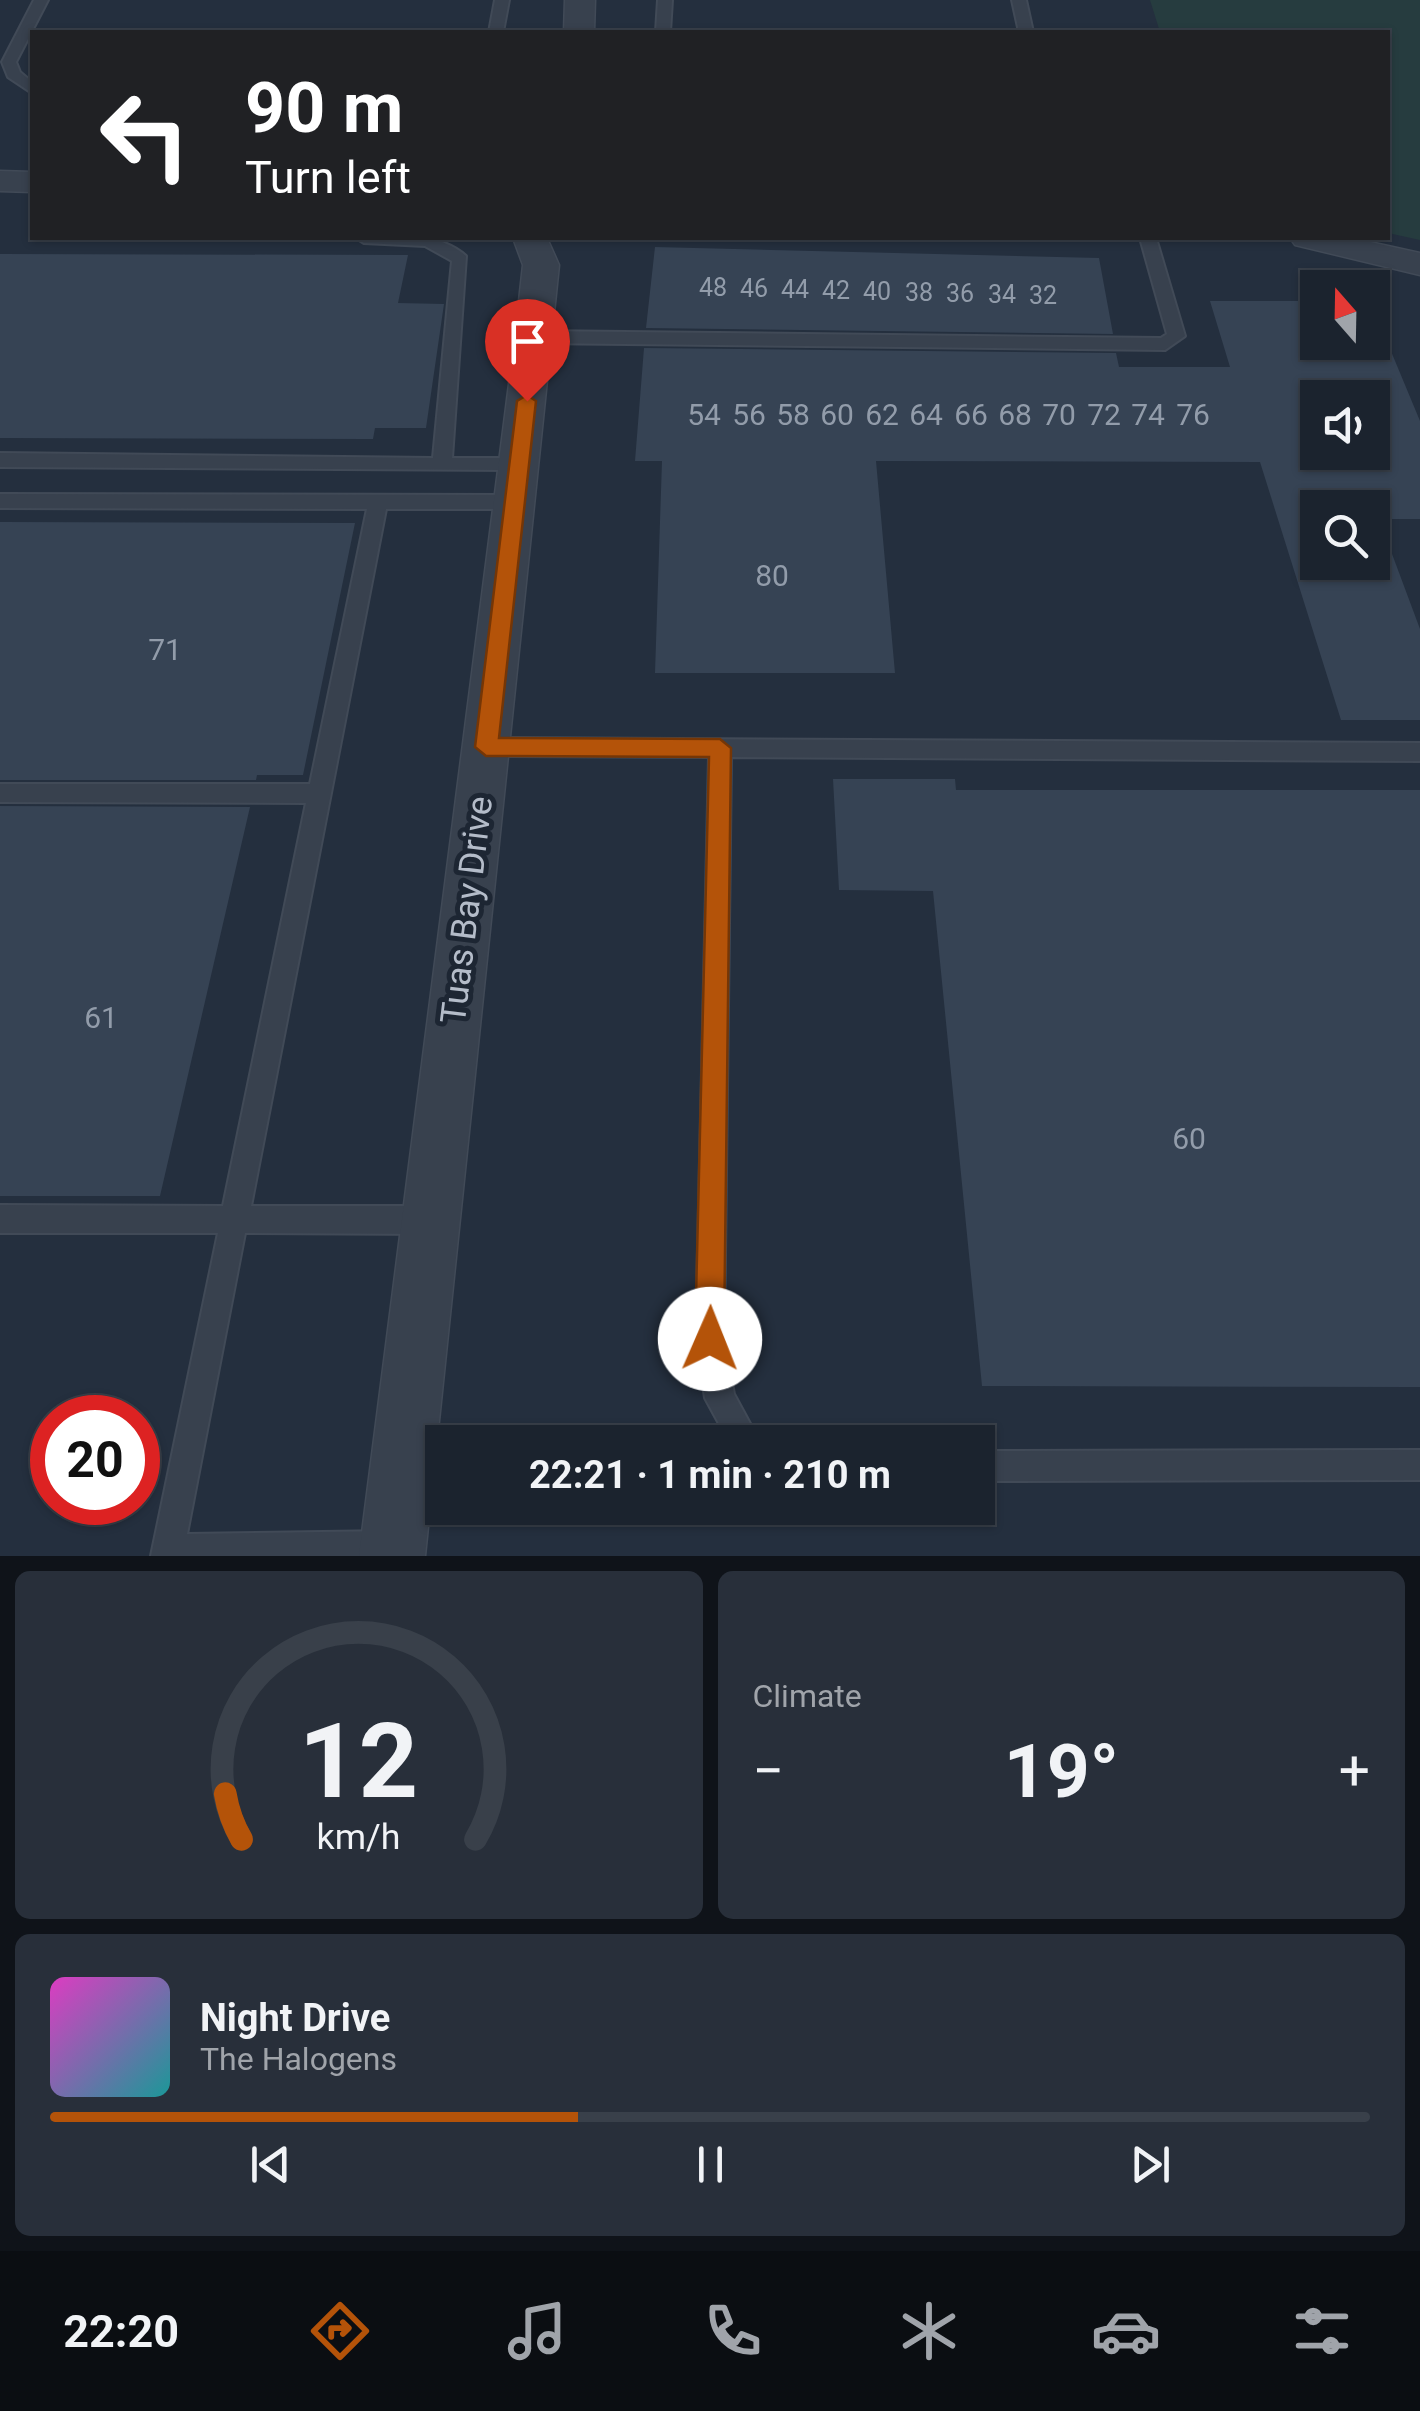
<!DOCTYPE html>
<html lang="en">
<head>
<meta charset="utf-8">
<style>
	:root { --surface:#1b232e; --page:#282f3a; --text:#f1f3f6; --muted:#a0a4aa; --line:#39404a; --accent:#b45309 }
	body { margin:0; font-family:Roboto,sans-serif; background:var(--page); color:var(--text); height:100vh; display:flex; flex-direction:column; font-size:38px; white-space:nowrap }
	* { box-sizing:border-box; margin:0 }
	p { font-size:32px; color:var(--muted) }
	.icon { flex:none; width:55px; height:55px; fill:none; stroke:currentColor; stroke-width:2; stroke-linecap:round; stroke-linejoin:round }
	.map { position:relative; height:1556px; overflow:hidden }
	.details { display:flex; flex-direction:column; gap:15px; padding:15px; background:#0f1319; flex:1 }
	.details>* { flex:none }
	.guide { position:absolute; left:30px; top:30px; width:1360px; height:210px; border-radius:0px; box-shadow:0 2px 8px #0004,0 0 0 2px var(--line); background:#202124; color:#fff; overflow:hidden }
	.needle { width:65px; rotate:340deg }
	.controls { position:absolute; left:1300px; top:270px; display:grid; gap:20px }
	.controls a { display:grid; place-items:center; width:90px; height:90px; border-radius:0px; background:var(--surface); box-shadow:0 2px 8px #0004,0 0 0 2px var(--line); font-size:50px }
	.speed { position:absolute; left:30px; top:1395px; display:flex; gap:20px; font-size:50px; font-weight:700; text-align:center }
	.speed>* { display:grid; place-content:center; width:130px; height:130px; border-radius:50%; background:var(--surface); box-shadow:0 2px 8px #0004,0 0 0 2px var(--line); line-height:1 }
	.speed .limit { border:15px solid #d22; background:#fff; color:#111 }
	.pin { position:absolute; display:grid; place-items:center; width:85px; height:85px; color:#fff; margin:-102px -42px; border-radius:50% 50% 50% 0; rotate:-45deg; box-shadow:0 0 10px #0007 }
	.pin .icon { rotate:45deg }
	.me { position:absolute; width:110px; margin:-55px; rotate:1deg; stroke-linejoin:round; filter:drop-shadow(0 0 8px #0008) }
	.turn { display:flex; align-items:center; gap:35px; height:210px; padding:0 50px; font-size:45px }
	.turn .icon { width:130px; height:130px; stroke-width:2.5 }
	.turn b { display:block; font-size:70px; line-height:85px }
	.big { font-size:75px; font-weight:700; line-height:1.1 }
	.details .widget { flex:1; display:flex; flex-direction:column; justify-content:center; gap:15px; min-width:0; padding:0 35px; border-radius:15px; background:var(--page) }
	.details .dial { align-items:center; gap:0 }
	.dial svg { height:260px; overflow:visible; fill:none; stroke:var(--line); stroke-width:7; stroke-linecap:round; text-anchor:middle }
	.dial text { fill:var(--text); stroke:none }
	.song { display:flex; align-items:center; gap:30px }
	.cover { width:120px; height:120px; border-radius:15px; background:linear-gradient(135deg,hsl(310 70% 55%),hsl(180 70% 35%)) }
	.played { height:10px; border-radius:5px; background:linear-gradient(90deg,var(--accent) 40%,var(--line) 40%) }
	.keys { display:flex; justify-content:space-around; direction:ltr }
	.heat { display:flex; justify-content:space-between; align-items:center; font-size:55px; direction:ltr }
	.details .tiles { flex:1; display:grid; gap:15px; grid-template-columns:1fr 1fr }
	.widget:last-child { grid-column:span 2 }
	.trip { position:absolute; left:425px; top:1425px; width:570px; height:100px; border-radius:0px; background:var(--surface); box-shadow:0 2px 8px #0004,0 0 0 2px var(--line); font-weight:700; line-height:100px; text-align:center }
	.dock { display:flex; height:160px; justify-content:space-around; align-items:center; background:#0b0e12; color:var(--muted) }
	.dock .icon { width:70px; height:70px }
	.dock .current { color:var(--accent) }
	.dock b { font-size:45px; color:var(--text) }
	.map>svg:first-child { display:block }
</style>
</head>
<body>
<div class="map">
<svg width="1420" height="1556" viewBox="0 0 1420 1556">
	<rect width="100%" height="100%" fill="#242f3e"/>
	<!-- green -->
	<path fill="#263c3f" d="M1150 0H1420V240L1388 233V32H1160Z"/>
	<!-- building -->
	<path fill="#364354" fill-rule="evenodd" d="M655 247 1099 258 1113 334 646 328Z
		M0 254 408 255 398 303 444 304 426 428H375L373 439 0 438Z
		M1210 301H1299L1310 332H1318V342H1372V332H1383L1420 421V519H1379L1420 629V720H1341L1260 462 876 461 895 673H655L662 461H635L644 348 1116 353 1119 367H1230ZM1318 398H1372V452H1318ZM1318 508H1372V562H1318Z
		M0 522 355 523 303 775H257L256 780H0Z
		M833 779H955L956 790H1420V1387L982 1386 933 891 839 890Z
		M0 806 250 807 160 1196H0Z"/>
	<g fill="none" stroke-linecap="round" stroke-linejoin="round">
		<!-- service casing -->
		<g stroke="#414a57" stroke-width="4">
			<path id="service" d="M34 0H48L16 62 20 72 32 82V93L8 77 2 62Z
				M495 0H509L503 32H489Z
				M658 0H672L670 32H656Z
				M1012 0H1026L1033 32H1019Z
				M356 238C392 236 437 230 466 256L452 458H519L529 465 526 470 0 467V453L433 458 452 261 425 246 364 243Z
				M1140 238H1156L1185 336 1165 350 534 343 525 337 534 331 1161 338 1167 334Z
				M0 494 515 495 525 502 515 509H386L251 1206H432L442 1210 446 1220 442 1230 432 1234 245 1233 187 1534 390 1531 401 1536 406 1547 402 1556H151L218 1233H0V1205L223 1206 306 803 0 802V784H310L367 509 0 508Z
				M487 738 1420 743V761L731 757 724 1339 734 1394 760 1442H729L705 1398 696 1339 709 757 487 756 479 753 476 747 479 741Z
				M1420 1450V1480L978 1481V1451Z"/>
		</g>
		<!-- minor casing -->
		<g stroke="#414a57" stroke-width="3">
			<path id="minor" d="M565 0H595L594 32H564Z
				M0 171 32 172V192L0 191Z
				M513 238H547L559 265 425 1556H359L515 337 523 265Z
				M1290 238H1352L1420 253V275L1295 245Z"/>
		</g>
		<!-- service -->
		<use href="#service" fill="#38414e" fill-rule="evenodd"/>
		<!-- minor -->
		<use href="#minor" fill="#38414e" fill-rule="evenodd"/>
	</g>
	<!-- route -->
	<path fill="#b45309" stroke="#753606" stroke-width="2.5" d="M527 395 536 401 499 738 720 739 731 748 724 1339 720 1350 710 1354 699 1350 695 1339 709 757 486 756 475 747 517 401Z"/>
	<g text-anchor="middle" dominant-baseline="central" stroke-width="10" stroke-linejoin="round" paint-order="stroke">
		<!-- far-number labels -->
		<g font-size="25" fill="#929caa">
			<text x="713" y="287">48</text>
			<text x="754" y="288">46</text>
			<text x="795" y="289">44</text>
			<text x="836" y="290">42</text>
			<text x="877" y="291">40</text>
			<text x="919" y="292">38</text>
			<text x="960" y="293">36</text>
			<text x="1002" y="294">34</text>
			<text x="1043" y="295">32</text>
		</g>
		<!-- number labels -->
		<g font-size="30" fill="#929caa">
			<text x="704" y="414">54</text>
			<text x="749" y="414">56</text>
			<text x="793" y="414">58</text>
			<text x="837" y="414">60</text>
			<text x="882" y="414">62</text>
			<text x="926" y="414">64</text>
			<text x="971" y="414">66</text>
			<text x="1015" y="414">68</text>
			<text x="1059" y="414">70</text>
			<text x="1104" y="414">72</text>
			<text x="1148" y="414">74</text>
			<text x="1193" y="414">76</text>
			<text x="772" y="575">80</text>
			<text x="165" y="649">71</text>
			<text x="101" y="1017">61</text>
			<text x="1189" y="1138">60</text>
		</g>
		<!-- street labels -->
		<g font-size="35" fill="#b4bcc9" stroke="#1d2633">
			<text transform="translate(467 910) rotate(-83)">Tuas Bay Drive</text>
		</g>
	</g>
</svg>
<div class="controls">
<a><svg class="needle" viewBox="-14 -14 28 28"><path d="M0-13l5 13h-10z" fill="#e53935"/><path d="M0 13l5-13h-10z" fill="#a0a4aa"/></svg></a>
<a><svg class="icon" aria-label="sound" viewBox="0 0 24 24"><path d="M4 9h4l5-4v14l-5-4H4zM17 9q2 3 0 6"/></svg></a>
<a><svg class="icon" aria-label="search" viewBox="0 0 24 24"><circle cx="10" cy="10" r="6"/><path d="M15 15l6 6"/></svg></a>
</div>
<div class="speed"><div class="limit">20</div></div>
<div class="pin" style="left:527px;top:401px;background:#d93025"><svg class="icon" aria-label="arrive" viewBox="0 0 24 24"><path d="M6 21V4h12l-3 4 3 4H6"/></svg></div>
<svg class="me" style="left:710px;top:1339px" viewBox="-20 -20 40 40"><circle r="19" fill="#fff"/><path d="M0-13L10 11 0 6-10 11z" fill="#b45309"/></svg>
<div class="trip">22:21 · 1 min · 210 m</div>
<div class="guide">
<div class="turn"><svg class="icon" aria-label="left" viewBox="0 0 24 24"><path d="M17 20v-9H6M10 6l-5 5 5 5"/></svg><div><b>90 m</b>Turn left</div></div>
</div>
</div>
<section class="details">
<div class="tiles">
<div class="widget dial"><svg viewBox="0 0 100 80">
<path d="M14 69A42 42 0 1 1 86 69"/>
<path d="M14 69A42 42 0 0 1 9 55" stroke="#b45309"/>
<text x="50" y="56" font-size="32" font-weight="700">12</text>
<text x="50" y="72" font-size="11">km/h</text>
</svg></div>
<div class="widget"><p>Climate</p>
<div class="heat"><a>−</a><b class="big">19°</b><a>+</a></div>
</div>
<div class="widget">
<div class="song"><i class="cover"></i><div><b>Night Drive</b><p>The Halogens</p></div></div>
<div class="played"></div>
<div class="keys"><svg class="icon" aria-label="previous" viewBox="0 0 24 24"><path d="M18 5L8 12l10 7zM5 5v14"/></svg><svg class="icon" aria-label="pause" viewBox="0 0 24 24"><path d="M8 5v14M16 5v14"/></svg><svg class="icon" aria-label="next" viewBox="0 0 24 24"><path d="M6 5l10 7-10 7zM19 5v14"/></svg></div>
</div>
</div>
</section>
<nav class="dock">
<b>22:20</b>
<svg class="icon current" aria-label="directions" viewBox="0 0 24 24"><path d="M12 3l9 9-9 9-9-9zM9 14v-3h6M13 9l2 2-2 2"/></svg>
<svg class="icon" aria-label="music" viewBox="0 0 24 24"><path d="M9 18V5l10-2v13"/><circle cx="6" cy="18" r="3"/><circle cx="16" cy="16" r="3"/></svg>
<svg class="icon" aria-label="phone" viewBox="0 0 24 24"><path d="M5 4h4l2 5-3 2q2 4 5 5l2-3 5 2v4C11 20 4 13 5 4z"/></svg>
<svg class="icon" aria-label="climate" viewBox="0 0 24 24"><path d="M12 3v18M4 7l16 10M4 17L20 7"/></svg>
<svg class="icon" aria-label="car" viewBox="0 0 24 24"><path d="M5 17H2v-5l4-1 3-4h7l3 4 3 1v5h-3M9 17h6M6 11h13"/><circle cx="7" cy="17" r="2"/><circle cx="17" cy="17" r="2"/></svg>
<svg class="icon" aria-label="filters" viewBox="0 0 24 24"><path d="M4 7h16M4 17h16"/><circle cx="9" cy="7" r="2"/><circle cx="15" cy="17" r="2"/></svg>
</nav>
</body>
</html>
